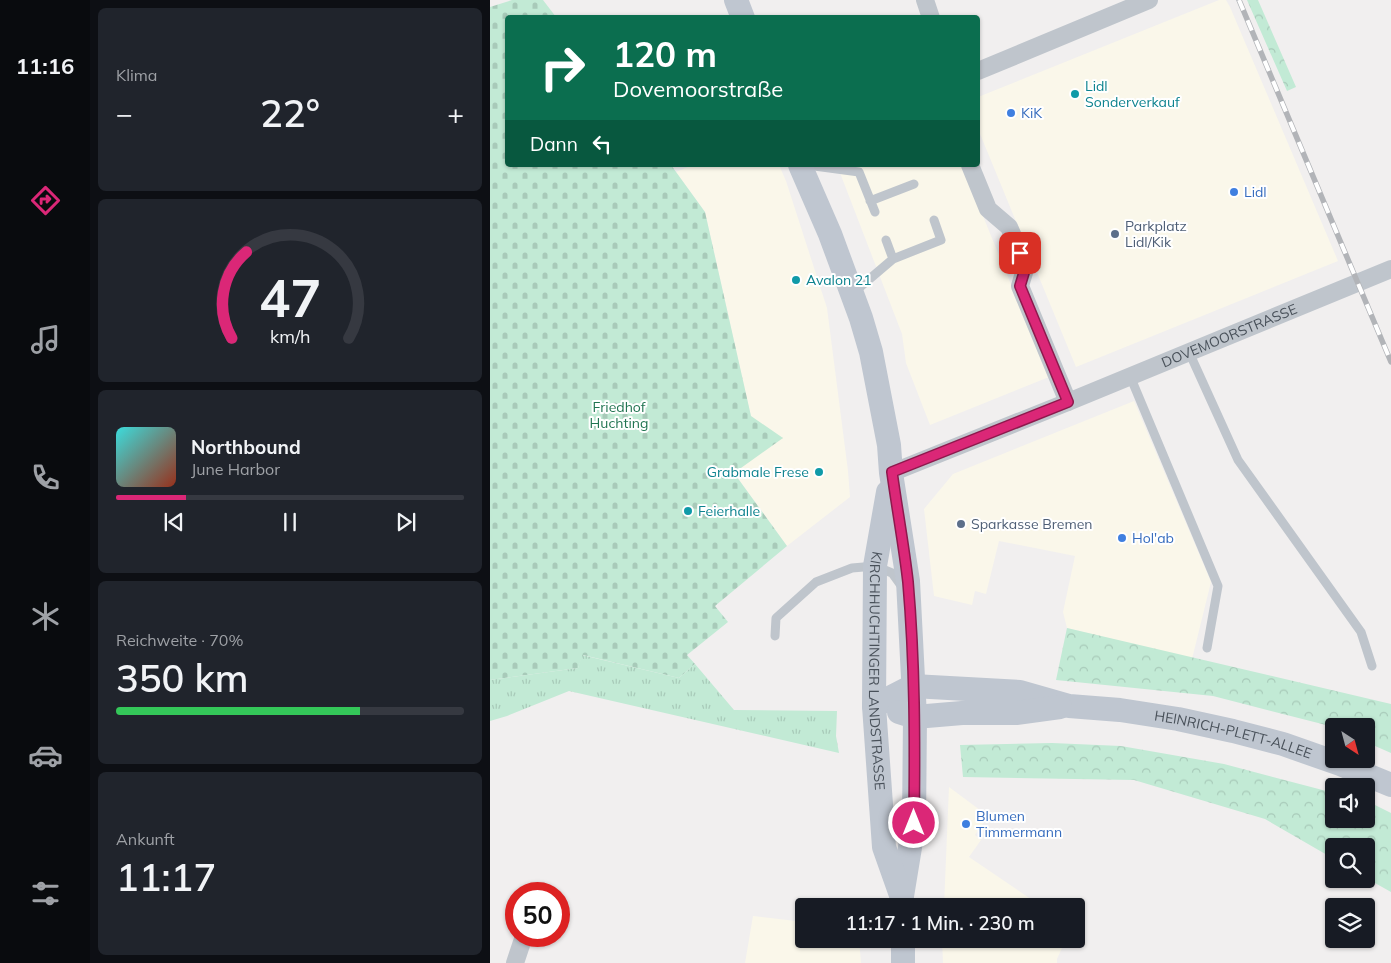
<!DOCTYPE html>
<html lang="de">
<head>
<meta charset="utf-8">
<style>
	:root { --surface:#171b24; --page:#20242c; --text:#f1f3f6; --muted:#9ea1a6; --line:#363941; --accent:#db2777 }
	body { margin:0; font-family:Mulish,sans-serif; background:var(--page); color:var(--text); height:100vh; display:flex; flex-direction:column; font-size:19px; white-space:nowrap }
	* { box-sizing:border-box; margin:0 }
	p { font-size:16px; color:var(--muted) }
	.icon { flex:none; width:28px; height:28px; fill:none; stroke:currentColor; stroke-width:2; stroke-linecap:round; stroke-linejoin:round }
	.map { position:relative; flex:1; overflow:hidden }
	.details { display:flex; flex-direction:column; gap:8px; padding:8px; background:#0d0f14; width:400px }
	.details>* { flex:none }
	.hud { position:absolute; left:15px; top:15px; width:475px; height:152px; border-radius:5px; box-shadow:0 1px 4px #0004; background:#0b6e4f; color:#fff; overflow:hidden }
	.needle { width:32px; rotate:144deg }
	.controls { position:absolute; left:835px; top:718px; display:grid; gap:10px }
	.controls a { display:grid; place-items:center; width:50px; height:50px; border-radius:5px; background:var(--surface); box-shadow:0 1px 4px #0004; font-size:25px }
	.speed { position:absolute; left:15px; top:882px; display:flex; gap:10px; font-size:25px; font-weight:700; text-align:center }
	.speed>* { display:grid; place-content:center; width:65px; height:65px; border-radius:50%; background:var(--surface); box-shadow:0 1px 4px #0004; line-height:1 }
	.speed .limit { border:8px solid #d22; background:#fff; color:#111 }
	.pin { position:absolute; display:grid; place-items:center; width:42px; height:42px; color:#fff; margin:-21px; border-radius:10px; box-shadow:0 2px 8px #0006 }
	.me { position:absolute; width:55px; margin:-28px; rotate:0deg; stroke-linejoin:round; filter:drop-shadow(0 0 4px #0008) }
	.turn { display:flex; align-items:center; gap:18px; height:105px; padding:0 25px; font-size:22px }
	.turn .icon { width:65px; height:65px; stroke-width:2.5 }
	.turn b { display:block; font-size:35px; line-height:42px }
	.then { display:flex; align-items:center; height:48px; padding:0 25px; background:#0003; gap:10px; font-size:19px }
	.big { font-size:38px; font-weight:600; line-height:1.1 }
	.details .card { flex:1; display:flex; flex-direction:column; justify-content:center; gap:8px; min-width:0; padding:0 18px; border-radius:8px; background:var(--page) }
	.details .dial { align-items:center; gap:0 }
	.dial svg { height:130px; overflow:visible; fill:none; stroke:var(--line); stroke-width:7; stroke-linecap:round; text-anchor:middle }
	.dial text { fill:var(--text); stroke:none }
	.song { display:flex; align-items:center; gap:15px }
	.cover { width:60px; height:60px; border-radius:8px; background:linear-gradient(135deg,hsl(180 70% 55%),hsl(10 70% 35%)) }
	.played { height:5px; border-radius:2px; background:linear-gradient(90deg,var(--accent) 20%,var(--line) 20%) }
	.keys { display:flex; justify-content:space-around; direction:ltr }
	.heat { display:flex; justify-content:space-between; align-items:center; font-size:28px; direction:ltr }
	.charge { height:8px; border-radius:4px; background:linear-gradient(90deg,#34c759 70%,var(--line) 0) }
	.trip { position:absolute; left:305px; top:898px; width:290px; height:50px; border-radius:5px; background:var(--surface); box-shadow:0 1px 4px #0004; font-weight:600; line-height:50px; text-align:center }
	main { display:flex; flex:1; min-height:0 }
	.tab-bar { display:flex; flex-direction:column; width:90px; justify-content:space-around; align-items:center; background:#090b0e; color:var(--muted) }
	.tab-bar .icon { width:35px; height:35px }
	.tab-bar .current { color:var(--accent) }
	.tab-bar b { font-size:22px; color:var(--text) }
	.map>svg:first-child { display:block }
</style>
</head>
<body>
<main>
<nav class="tab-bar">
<b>11:16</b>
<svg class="icon current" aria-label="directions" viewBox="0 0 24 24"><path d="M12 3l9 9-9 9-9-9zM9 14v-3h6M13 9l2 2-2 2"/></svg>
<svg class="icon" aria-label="music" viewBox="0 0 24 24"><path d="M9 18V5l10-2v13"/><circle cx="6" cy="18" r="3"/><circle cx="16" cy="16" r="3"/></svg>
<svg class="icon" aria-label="phone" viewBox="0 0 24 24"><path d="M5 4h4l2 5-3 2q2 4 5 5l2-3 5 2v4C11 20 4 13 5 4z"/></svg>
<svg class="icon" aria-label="climate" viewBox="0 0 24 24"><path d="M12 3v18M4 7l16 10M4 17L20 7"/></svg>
<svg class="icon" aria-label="car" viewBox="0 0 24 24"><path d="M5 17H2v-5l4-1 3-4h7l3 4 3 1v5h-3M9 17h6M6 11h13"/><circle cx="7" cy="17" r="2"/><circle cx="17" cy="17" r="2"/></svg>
<svg class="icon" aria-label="filters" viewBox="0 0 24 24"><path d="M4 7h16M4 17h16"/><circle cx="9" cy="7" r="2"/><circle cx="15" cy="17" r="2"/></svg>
</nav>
<section class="details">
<div class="card"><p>Klima</p>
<div class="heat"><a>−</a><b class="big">22°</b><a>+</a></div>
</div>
<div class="card dial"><svg viewBox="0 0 100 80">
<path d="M14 69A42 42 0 1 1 86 69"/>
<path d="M14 69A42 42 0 0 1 23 16" stroke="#db2777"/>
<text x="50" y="56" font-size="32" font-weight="700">47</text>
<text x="50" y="72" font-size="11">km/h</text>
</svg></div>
<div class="card">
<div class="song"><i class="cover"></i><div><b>Northbound</b><p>June Harbor</p></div></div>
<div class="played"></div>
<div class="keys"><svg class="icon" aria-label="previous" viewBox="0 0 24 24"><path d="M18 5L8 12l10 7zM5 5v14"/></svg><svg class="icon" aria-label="pause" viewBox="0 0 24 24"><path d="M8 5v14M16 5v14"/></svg><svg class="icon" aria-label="next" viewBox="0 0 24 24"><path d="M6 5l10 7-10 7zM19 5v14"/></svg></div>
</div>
<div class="card"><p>Reichweite · 70%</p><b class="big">350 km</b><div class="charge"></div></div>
<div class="card"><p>Ankunft</p><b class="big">11:17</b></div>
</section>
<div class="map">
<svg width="901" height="963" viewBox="0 0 901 963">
	<defs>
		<pattern id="forest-crowns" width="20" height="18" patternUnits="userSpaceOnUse" patternTransform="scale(1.25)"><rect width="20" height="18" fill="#c2ead5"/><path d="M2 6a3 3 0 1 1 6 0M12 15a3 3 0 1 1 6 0" fill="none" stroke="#a8cab9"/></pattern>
		<pattern id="cemetery-stones" width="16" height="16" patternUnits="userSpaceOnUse" patternTransform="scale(1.25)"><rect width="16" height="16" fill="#c2ead5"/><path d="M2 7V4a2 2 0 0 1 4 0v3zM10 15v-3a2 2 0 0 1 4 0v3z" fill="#a8cab9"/></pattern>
		<pattern id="park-tufts" width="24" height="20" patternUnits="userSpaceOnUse" patternTransform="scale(1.25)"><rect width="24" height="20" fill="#c2ead5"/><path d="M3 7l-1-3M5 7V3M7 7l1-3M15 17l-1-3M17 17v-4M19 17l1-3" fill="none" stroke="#a8cab9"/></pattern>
	</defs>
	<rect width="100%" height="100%" fill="#f1efef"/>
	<!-- commercial -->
	<path fill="#faf7ea" d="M729 0H736L740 7 848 261 586 367 488 129V97Z
		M203 165H289L296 181 337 308 358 471 360 497 297 546 244 473 261 417 215 212 186 172Z
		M347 165H472L559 377 440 425 416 363 412 334Z
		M644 401 721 582 702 659 577 628 573 612 585 556 509 541 496 594 485 591 482 605 444 596 434 509 463 474Z
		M459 787 498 816 485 835 491 840 479 857 551 906H454Z
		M263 916 314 922V939H369L371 963H255Z
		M452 939H576L567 959V963H453Z"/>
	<!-- forest -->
	<path fill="url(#forest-crowns)" d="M757 0H768L806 87 797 91Z
		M577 628 901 704V753L876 742V726H844V728L836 725 723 696 566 680Z
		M562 743 631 746 734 764 844 793V819H876L877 801 901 813V892L876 878V846H844V859L775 819 644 780 473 777 470 745Z"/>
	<!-- cemetery -->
	<path fill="url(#cemetery-stones)" d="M22 0H53L66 17 18 18V165H181L215 212 261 416 293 438 244 473 297 546 225 606 238 622 197 655 205 664 189 678 93 655 88 668 0 680V7Z"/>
	<!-- park -->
	<path fill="url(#park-tufts)" d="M92 655 189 678 205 664 244 710 347 711 346 736 349 753 79 691 17 716 0 721V680L88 668Z"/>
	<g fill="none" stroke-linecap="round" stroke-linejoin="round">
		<!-- lane -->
		<path stroke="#bfc5cc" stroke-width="9" d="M317 165 369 172 385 212
			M380 201 424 184
			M396 240 403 259
			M363 293 403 259 451 240 444 220
			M699 352 748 460 871 632 882 666
			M640 376 728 586 717 648
			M285 636 286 618 326 582 362 568 385 566 402 573 412 587"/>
		<!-- street -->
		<g stroke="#bfc5cc" stroke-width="18">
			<path d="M435 0 441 18"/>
			<path d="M488 71 659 0"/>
			<path d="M480 165 498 209 519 227 536 266 530 286 578 402"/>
			<path id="s1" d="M401 473 578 402 901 269"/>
			<path d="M25 963 34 936"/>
		</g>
		<!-- secondary -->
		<g stroke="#bfc6d0" stroke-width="24">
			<path d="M246 0 253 18"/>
			<path d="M310 165 340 234 371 318 381 352 399 445 401 473 418 581 425 717 424 823 412 896V906"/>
			<path id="s2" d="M398 492 385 566 384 706 394 847 411 895"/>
			<path id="s3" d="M384 706 423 686 530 692 579 706 630 710 688 719 743 731 793 744 850 764 901 785"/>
			<path d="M409 712 425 717 472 713H526L570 707"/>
			<path d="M413 939V963"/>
		</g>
		<!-- rail casing -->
		<g stroke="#b2b4b8" stroke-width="5.5">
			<path id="rail" d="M749 0 901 362"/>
		</g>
		<!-- rail -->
		<use href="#rail" stroke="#fff" stroke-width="4" stroke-dasharray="11" stroke-linecap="butt"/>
	</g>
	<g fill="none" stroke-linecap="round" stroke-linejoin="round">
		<!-- route casing -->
		<g stroke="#8e194d" stroke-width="12">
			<path id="route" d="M424 823C425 743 425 663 418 582 414 546 407 509 402 472L578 402 530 286 536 266 530 253"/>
		</g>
		<!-- route -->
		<use href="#route" stroke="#db2777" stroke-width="9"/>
	</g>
	<!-- markers -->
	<g fill="#0f9aa8" stroke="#fff" stroke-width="2">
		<circle cx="585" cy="94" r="5"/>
		<circle cx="306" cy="280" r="5"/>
		<circle cx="329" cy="472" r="5"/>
		<circle cx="198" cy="511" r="5"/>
	</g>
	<g fill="#3f7fe0" stroke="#fff" stroke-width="2">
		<circle cx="521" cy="113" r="5"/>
		<circle cx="744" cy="192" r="5"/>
		<circle cx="632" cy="538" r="5"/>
		<circle cx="476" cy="824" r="5"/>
	</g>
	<g fill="#5c6f8a" stroke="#fff" stroke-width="2">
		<circle cx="625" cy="234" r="5"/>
		<circle cx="471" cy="524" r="5"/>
	</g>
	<g text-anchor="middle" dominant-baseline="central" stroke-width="4" stroke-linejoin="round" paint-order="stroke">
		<!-- culture labels -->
		<g font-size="14" fill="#0d838f" stroke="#fff" text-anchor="start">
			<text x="595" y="86">Lidl<tspan x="595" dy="16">Sonderverkauf</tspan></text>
			<text x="316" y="280">Avalon 21</text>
			<text x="319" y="472" text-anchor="end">Grabmale Frese</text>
			<text x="208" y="511">Feierhalle</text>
		</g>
		<!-- shop labels -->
		<g font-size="14" fill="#366cbe" stroke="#fff" text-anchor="start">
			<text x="531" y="113">KiK</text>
			<text x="754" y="192">Lidl</text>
			<text x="642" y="538">Hol'ab</text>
			<text x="486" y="816">Blumen<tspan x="486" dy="16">Timmermann</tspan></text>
		</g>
		<!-- service labels -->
		<g font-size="14" fill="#4e5e75" stroke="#fff" text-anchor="start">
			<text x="635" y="226">Parkplatz<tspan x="635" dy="16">Lidl/Kik</tspan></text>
			<text x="481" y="524">Sparkasse Bremen</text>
		</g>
		<!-- street labels -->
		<g font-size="14" fill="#49515a" stroke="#fff">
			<text stroke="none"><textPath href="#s1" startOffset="365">DOVEMOORSTRASSE</textPath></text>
			<text stroke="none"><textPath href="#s2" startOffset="180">KIRCHHUCHTINGER LANDSTRASSE</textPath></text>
			<text stroke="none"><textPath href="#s3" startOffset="369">HEINRICH-PLETT-ALLEE</textPath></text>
		</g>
		<!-- park labels -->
		<g font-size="14" fill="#217451" stroke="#fff">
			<text x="129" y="407">Friedhof<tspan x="129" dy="16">Huchting</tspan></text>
		</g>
	</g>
</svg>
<div class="controls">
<a><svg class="needle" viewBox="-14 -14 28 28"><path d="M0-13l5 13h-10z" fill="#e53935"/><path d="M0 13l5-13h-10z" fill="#9ea1a6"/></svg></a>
<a><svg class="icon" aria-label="sound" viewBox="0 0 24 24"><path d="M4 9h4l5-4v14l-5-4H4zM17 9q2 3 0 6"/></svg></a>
<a><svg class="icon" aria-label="search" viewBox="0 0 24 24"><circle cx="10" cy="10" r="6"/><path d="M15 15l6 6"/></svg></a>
<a><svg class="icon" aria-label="layers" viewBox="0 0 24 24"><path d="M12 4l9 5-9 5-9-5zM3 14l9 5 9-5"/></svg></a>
</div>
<div class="speed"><div class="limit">50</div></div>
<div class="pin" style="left:530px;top:253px;background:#d93025"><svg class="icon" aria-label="arrive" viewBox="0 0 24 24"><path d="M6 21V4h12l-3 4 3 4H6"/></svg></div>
<svg class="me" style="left:424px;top:823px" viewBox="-20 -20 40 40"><circle r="17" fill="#db2777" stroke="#fff" stroke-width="3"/><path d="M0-11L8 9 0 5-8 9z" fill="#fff"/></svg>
<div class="trip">11:17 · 1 Min. · 230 m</div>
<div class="hud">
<div class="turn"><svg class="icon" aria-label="right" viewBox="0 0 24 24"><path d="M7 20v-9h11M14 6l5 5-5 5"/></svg><div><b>120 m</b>Dovemoorstraße</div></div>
<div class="then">Dann<svg class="icon" aria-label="left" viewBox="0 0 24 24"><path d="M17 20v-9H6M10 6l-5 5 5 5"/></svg></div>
</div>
</div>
</main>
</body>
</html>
